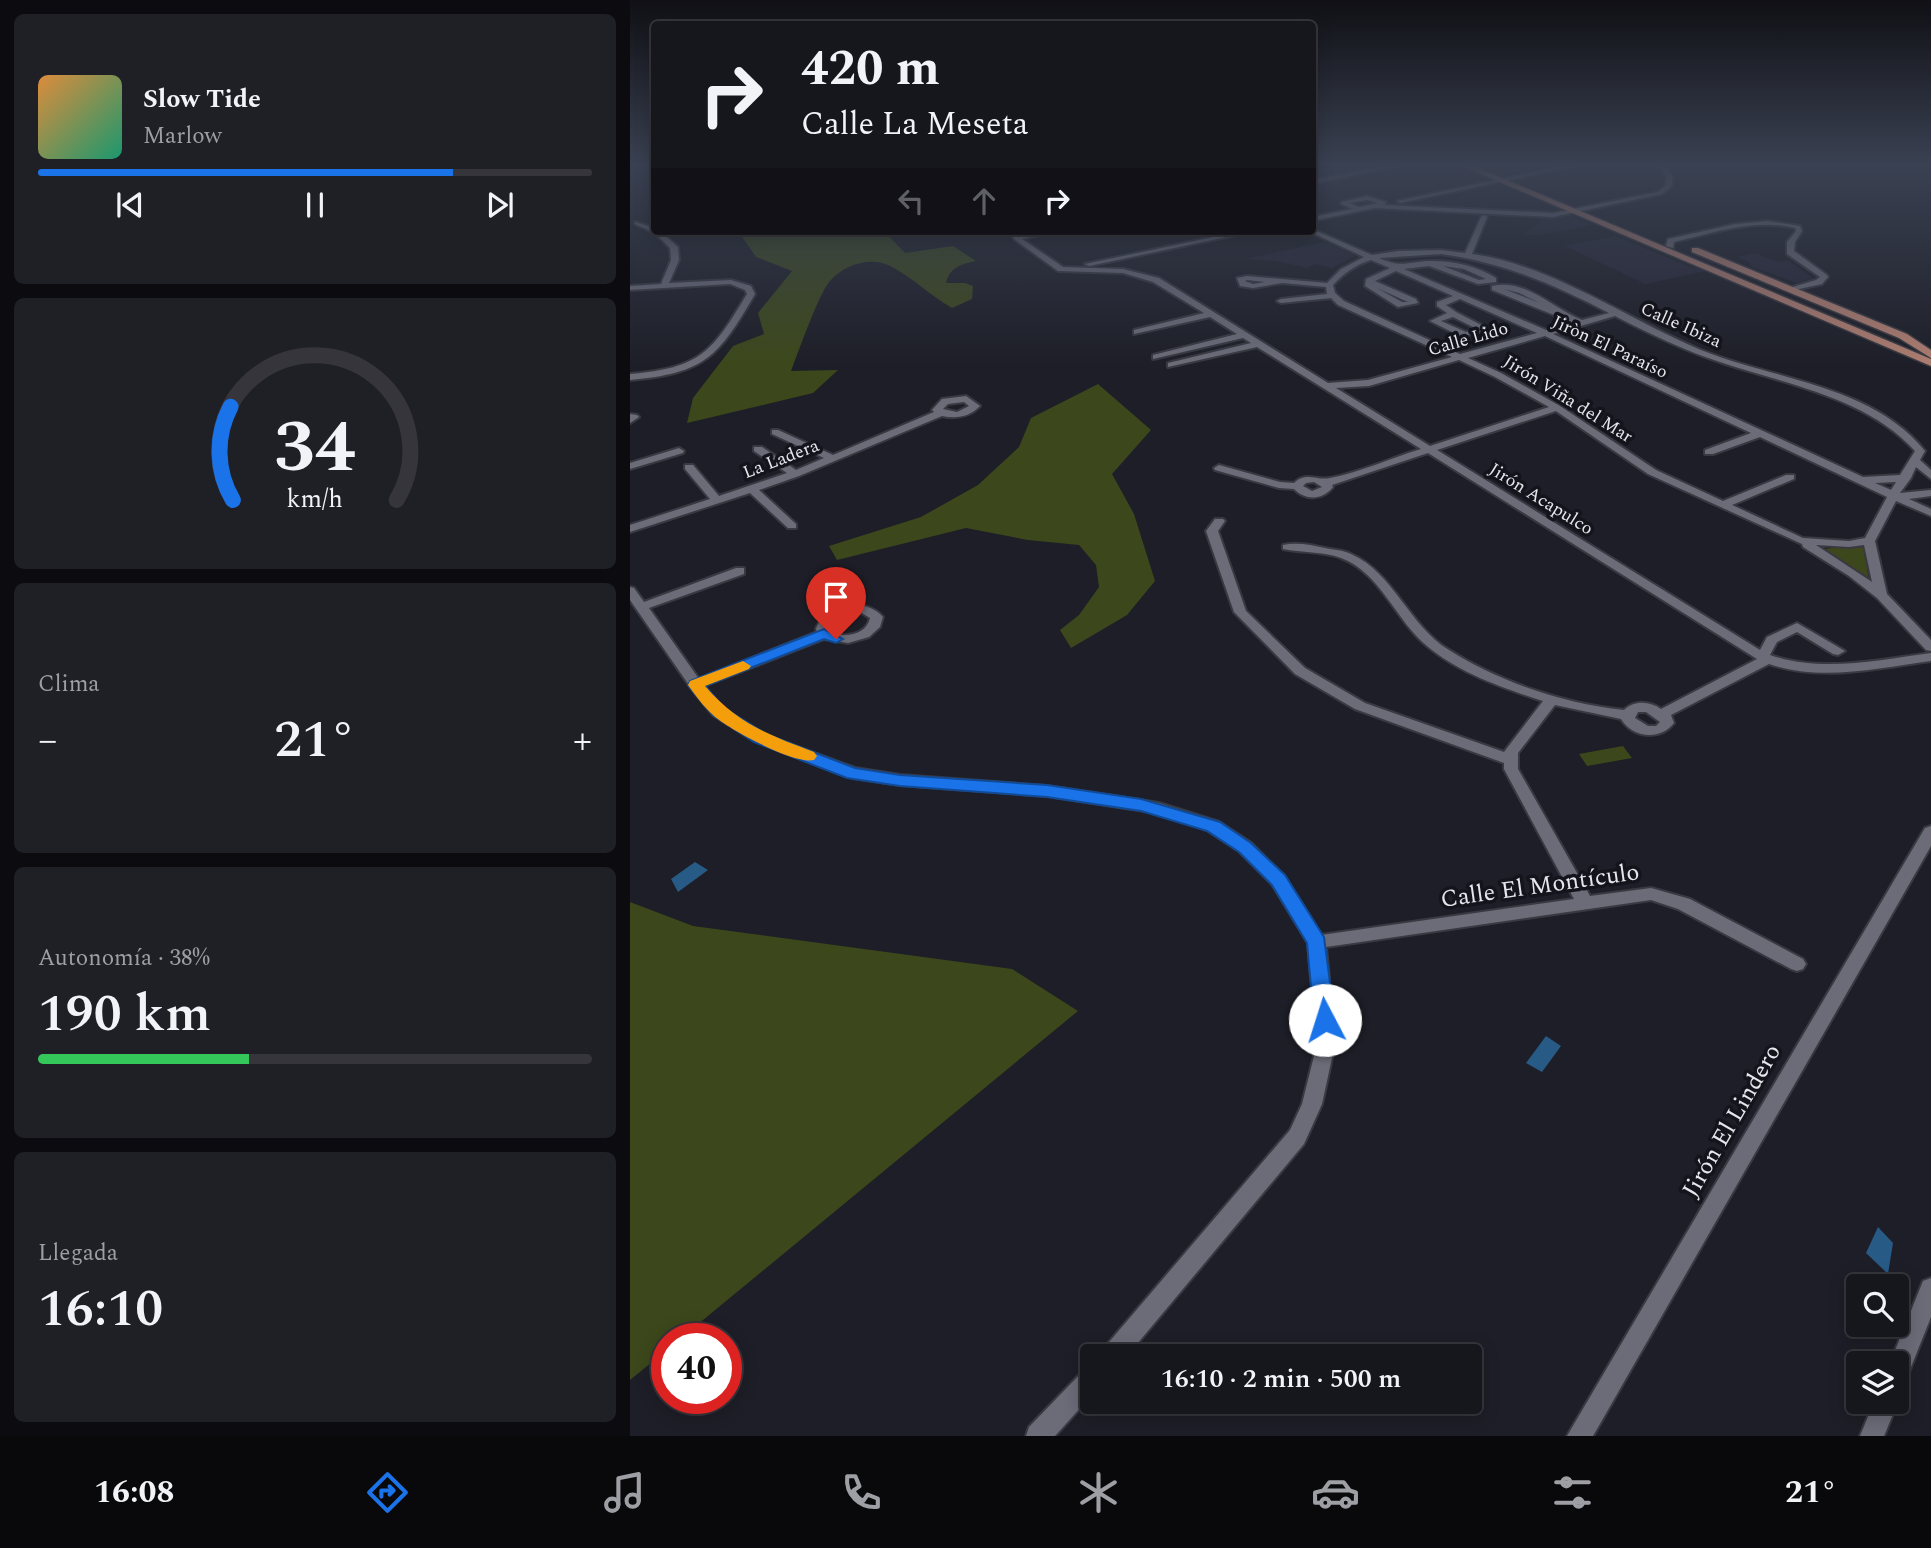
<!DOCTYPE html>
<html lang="es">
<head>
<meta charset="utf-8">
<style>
	:root { --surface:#16161d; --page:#1f1f26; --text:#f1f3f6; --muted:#9e9fa4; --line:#35353b; --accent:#1a73e8 }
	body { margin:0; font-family:Spectral,serif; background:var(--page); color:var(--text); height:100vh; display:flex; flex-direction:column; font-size:26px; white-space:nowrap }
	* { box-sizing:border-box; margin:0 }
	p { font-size:23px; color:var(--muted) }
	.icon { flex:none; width:38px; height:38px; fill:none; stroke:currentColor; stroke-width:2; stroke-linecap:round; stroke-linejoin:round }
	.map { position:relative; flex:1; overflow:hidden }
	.panel { display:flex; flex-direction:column; gap:14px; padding:14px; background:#0c0c10; width:630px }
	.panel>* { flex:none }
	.guide { position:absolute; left:21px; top:21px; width:665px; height:214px; border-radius:7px; box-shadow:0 4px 18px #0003,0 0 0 2px var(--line); background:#16161d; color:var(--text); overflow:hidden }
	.tools { position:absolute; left:1216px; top:1274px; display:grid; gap:14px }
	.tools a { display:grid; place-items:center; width:63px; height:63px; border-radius:7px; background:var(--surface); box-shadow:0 4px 18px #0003,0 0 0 2px var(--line); font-size:35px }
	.speed { position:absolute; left:21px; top:1323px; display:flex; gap:14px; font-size:35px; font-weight:700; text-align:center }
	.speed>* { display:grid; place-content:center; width:91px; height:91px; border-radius:50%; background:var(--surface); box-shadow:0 4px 18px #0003,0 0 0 2px var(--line); line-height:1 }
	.speed .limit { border:10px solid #d22; background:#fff; color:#111 }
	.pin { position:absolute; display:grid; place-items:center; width:60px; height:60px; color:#fff; margin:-72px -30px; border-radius:50% 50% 50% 0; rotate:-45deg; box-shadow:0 0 7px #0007 }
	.pin .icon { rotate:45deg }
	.me { position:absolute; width:77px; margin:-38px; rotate:355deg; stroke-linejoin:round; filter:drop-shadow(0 0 5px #0008) }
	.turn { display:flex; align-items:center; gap:24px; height:147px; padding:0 35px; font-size:32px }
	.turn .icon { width:91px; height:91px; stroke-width:2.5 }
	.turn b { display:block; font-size:49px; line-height:60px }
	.lanes { display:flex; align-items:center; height:66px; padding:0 35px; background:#0003; justify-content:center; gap:35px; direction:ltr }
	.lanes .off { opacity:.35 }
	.big { font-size:52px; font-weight:600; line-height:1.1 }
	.panel .card { flex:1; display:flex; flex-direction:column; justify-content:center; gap:10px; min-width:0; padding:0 24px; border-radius:10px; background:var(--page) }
	.panel .dial { align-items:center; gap:0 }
	.dial svg { height:182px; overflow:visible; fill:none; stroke:var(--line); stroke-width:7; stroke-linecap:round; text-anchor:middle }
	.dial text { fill:var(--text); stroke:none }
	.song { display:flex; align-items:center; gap:21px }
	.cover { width:84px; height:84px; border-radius:10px; background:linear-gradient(135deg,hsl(30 70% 55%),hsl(160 70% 35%)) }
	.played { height:7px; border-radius:4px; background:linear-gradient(90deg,var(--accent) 75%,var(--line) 75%) }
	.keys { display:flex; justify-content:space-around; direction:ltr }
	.heat { display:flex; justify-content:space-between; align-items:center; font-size:38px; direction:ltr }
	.charge { height:10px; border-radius:5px; background:linear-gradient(90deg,#34c759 38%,var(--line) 0) }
	.trip { position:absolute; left:450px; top:1344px; width:402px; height:70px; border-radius:7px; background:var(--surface); box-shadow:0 4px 18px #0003,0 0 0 2px var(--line); font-weight:600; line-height:70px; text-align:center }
	.tabs { display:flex; height:112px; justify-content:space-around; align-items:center; background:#09090c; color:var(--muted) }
	.tabs .icon { width:49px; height:49px }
	.tabs .on { color:var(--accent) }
	.tabs b { font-size:32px; color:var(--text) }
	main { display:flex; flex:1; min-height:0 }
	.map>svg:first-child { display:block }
</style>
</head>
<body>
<main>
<section class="panel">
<div class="card">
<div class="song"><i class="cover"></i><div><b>Slow Tide</b><p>Marlow</p></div></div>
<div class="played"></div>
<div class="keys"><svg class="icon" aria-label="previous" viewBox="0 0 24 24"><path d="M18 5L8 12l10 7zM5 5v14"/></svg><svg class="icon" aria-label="pause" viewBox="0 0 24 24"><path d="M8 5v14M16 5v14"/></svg><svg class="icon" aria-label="next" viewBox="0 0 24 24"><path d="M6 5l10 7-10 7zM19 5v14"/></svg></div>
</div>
<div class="card dial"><svg viewBox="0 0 100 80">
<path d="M14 69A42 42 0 1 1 86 69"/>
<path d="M14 69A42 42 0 0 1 13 28" stroke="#1a73e8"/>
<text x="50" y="56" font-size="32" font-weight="700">34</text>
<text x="50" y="72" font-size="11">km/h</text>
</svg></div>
<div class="card"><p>Clima</p>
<div class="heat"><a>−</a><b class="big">21°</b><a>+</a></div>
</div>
<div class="card"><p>Autonomía · 38%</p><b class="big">190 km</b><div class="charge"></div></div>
<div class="card"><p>Llegada</p><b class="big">16:10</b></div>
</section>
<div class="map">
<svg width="1301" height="1436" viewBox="0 0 1301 1436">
	<rect width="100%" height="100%" fill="#1d1e27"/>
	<!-- built -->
	<path fill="#252635" d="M938 215 962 225 908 235H893L914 217Z
		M985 236 1056 265 1076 271 1015 284 935 246Z
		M695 242 725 256 702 268 685 264 677 268 646 261 615 259Z
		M1125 253 1148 262 1158 260 1183 278 1166 283 1120 266 1121 263 1107 257Z"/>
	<!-- green -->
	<path fill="#3c481b" d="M108 231H254L275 253 323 246 346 261C331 264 320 267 316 283H335L343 286 342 299 322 308C301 296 284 279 264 268 243 255 215 264 200 281 189 293 168 353 161 371L208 370 183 393 57 423 63 398 103 346 134 334 128 313 162 271 126 257Z
		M468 384 521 430 482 474 504 514 525 581 497 615 441 648 430 630 449 615 469 587 466 565 449 545 398 540 336 528 207 560 199 546 291 517 348 485 389 447 401 418Z
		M1227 545 1234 548 1239 580 1194 549Z
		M993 746 1002 758 957 766 949 754Z
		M0 902 63 926 382 969 448 1011 50 1339H37V1350L0 1380Z"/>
	<!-- water -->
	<path fill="#275b86" d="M65 862 78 870 48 892 41 879Z
		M916 1036 931 1046 912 1072 896 1063Z
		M1248 1227 1263 1243 1258 1274 1236 1253Z"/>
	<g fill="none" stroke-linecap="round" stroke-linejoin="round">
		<!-- minor casing -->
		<g stroke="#383941" stroke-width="4">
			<path id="minor" d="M761 165H774L682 184V180Z
				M937 165H950L770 203 767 201Z
				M1029 165H1035L1043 178 1041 187 1032 194 923 217 745 208 682 221V217L722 209 711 204V202L737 196 756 202 755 205 923 213 1028 192 1035 186 1037 178ZM737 200 748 203 729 207 720 203Z
				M854 215 857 217 842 254C922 265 997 319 1071 350 1145 380 1242 385 1295 451L1290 460 1301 470V479L1286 467 1281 478 1270 493 1301 490V496L1279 499 1301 509V516L1266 501 1245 541 1257 594 1301 640V651L1296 650 1247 598 1219 576 1173 547 1172 544 1018 474 926 411 807 450 1130 650 1137 637 1167 623 1215 651 1208 655 1203 654 1167 632 1147 642 1140 655C1192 673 1248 660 1301 653V661C1248 668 1191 682 1139 664L1041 715 1044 723C1030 741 1003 738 991 719L925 705 888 753V769L960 896 1021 888 1060 899 1173 959 1176 964 1173 969 1167 971 1161 969 1048 909 1021 900 696 947 705 1044 692 1104 674 1144 497 1356H470L474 1348 660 1130 672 1104 687 1044 678 943 642 884 609 851 577 830 528 813 417 796 270 785 223 778 125 741 83 715 61 688 0 600V587L4 588 14 602 106 568H114V574L19 608 69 679 187 632 186 629C196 602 235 597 253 617L250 627 239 637 218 643 194 639 74 686 93 709 135 735 225 768 270 775 417 786 529 803 589 822 621 843 654 876 691 935 944 899 874 769V763L725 709 665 674 604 612 576 531 585 519H593L595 521 588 531 616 611 675 668 735 703 874 752 913 701C873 688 829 673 797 646 766 621 750 572 711 558 693 551 672 553 653 549V545C667 542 681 545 695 548 704 550 713 550 721 554 764 573 779 626 819 650 870 682 934 704 994 710 1004 700 1020 701 1031 709L1127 659 798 453 702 485 703 487C693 500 676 501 664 489L649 488 585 470 584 468 589 465 650 482 664 483C676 471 687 481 700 478 731 472 761 458 791 449L627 347 538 367V363L621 343 613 338 523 359V355L607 334 580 317 504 334V330L574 313 523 282 493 273 428 271 384 239 381 231H387L389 235 426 231 392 239 433 267 493 269 529 278 698 383 738 380 822 357 708 305 701 298 651 303 647 301 651 299 697 294 696 287 652 283 623 288 610 286 607 278 617 276 697 283 711 269 734 257 678 231 682 229 742 255 768 251 811 250 835 253 851 217ZM811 254C875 263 921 283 979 313L952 320C923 309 896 278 862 286V290L944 323 916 330 774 269 799 266 848 284 866 282V278C846 266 825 261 802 261 777 261 774 269 749 258ZM741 260 760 268 736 279 735 286 768 307 788 303 786 299 745 281 766 271 823 296 807 302V306L817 313 800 321 832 337 859 329 826 312 816 305 830 299 907 333 830 354 714 301 705 293 703 285C714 273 725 265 741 260ZM813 266 834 269 856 279 849 280ZM615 281 617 280 635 282 623 284ZM747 288 778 302H772ZM874 289 889 293 910 303ZM985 316C1020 334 1055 351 1093 363 1159 385 1237 398 1285 451L1270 475 1233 477 923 334ZM823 317 847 329 836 332 811 321ZM915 336 1121 433 1075 450V454H1083L1130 437 1257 497 1235 538 1219 541 1173 538 1102 505 1164 479V475H1156L1093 501 1026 470 930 406 871 373 838 358ZM829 360 865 377 919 407 800 446 706 388 739 386ZM684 482 692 487 682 491 673 486 676 483ZM1266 482 1261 490 1245 483ZM1186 545 1219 547 1234 545 1242 582ZM230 612 240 618C236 636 214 638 199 632 199 616 216 613 230 612ZM1008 712H1016L1030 722 1026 726H1018L1005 718Z
				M1138 221 1170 226 1172 231 1165 242 1164 251 1197 275 1198 277 1192 284 1160 291 1156 289 1186 280 1190 277 1157 254V242L1166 231 1165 228C1125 218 1083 233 1044 242L1043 248 1036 246 1038 239 1105 224Z
				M5 222 24 228V231H30L48 247 49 260 39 283 101 280 121 286 125 294C88 357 76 373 0 380V374C71 368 82 352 117 294L115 290 100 284 0 290V286L31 284 41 260 40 248 25 233 5 224Z
				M612 231H625L459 266 455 264Z
				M336 396 350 406C339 417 327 419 312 416L169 476 129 490 166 524V528H158L120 493 0 532V525L80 499 55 469V465H63L89 496 157 473 124 451V447H132L166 470 194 458 142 434V430H148L203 455 304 412 302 410 312 399ZM334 402 339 406 327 412 313 409 318 404Z
				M0 414 7 415 9 417 0 423Z
				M49 448 54 451 53 453 0 469V463Z
				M1301 826V846L963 1436H937L1295 828Z
				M1301 1278V1317L1275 1382 1267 1386V1363H1260L1293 1281Z
				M462 1366V1395L425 1436H396L399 1427 454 1370Z
				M1267 1400 1268 1402 1254 1436H1230L1244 1402H1267Z"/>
		</g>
		<!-- major casing -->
		<g stroke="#383941" stroke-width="3">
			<path id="major" d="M830 165H841L1301 359V366Z
				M1062 248H1068L1277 334 1301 350V358L1269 338 1062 252Z"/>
		</g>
		<!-- minor -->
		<use href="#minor" fill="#6b6c78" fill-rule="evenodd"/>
		<!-- major -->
		<use href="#major" fill="#ae7d70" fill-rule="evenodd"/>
	</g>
	<!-- sky -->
	<linearGradient id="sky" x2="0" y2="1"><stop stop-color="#101015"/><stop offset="0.45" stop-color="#3a4152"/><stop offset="1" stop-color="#3a4152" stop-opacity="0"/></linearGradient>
	<rect width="1301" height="366" fill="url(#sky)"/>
	<!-- route -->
	<path fill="#1a73e8" stroke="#114b97" stroke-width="2" d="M194 629 213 639 206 643 194 639 75 686 94 708 136 734 225 768 270 775 417 785 511 799 590 822 621 843 655 875 694 937 705 1020 702 1026 695 1028 687 1026 684 1020 677 943 642 885 609 852 577 831 511 811 417 797 270 786 217 778 124 742 83 715 58 685 60 681Z"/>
	<!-- slow -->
	<path fill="#f59e0b" d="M113 661 121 666 119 669 75 686C108 724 139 735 184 752L187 756 184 760C165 765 98 729 83 715 74 707 65 695 58 685L60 681Z"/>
	<g text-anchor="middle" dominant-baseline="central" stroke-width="7" stroke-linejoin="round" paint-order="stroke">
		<!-- far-street labels -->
		<g font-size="18" fill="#e6e7ed" stroke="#14141d">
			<text transform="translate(1051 325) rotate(24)">Calle Ibiza</text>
			<text transform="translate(838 339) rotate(-16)">Calle Lido</text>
			<text transform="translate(980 347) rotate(25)">Jiròn El Paraíso</text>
			<text transform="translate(938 399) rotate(32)">Jirón Viña del Mar</text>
			<text transform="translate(151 459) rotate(-21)">La Ladera</text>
			<text transform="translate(911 499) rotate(32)">Jirón Acapulco</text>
		</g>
		<!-- near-street labels -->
		<g font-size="24" fill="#e6e7ed" stroke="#14141d">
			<text transform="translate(910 886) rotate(-8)">Calle El Montículo</text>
			<text transform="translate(1102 1121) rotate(-60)">Jirón El Lindero</text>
		</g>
	</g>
</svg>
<div class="tools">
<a><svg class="icon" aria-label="search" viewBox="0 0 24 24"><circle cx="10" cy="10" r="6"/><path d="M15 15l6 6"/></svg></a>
<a><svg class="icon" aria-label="layers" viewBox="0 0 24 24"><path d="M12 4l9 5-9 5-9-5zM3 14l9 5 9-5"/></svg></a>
</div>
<div class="speed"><div class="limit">40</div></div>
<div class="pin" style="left:206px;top:639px;background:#d93025"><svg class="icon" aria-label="arrive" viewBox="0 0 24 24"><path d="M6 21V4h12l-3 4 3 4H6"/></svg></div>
<svg class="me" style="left:695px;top:1020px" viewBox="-20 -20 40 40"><circle r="19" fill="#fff"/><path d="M0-13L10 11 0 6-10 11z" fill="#1a73e8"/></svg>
<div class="trip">16:10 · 2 min · 500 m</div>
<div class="guide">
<div class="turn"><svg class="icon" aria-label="right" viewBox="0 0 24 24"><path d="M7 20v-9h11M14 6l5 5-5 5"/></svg><div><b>420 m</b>Calle La Meseta</div></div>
<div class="lanes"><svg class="icon off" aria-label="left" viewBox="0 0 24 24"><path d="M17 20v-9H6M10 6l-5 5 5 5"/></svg><svg class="icon off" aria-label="ahead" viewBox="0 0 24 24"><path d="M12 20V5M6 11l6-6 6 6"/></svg><svg class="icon" aria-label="right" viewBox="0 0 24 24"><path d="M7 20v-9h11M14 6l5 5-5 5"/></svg></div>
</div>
</div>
</main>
<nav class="tabs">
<b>16:08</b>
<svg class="icon on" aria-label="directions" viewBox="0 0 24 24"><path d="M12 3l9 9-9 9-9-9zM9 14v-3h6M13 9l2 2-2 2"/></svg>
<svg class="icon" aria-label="music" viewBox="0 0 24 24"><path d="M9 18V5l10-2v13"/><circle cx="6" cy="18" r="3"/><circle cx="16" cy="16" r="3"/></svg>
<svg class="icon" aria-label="phone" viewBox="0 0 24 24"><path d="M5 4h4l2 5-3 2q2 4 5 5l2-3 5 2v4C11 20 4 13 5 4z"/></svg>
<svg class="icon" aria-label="climate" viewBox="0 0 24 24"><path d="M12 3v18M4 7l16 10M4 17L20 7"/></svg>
<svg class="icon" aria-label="car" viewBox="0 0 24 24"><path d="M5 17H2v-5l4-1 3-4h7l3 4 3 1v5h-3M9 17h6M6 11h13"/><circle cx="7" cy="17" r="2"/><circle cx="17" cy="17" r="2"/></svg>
<svg class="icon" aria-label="filters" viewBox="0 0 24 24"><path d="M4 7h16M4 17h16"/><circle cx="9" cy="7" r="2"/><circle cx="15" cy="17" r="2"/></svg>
<b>21°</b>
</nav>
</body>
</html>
